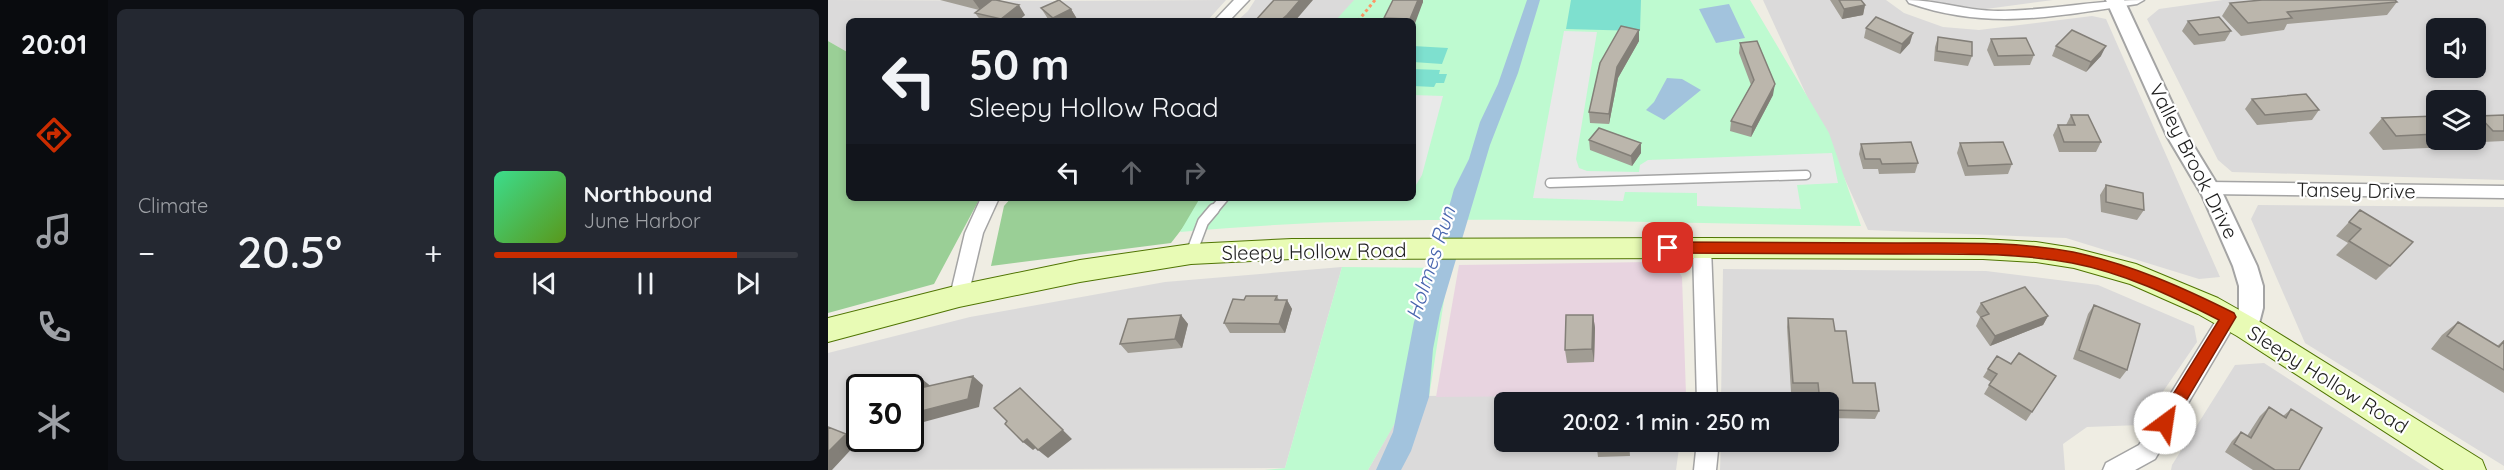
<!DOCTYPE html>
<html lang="en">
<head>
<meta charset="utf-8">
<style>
	:root { --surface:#171b24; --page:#242831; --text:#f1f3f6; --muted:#9ea1a6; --line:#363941; --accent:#ca2c00 }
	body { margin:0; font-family:Quicksand,sans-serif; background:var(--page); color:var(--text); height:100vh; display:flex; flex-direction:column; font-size:22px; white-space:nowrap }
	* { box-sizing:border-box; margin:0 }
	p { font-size:20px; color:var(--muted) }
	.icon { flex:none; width:33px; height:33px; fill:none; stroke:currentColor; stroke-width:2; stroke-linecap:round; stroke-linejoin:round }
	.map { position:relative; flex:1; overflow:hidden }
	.panel { display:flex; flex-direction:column; gap:9px; padding:9px; background:#0d0f14; width:720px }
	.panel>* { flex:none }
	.hud { position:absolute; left:18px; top:18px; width:570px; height:183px; border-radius:9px; box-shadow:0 3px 9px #0003; background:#171b24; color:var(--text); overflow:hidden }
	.tools { position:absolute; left:1598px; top:18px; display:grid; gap:12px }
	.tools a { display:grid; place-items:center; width:60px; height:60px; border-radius:9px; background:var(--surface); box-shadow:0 3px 9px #0003; font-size:30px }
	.speed { position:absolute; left:18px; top:374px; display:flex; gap:12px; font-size:30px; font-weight:700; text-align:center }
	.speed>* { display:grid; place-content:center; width:78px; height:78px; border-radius:50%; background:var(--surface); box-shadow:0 3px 9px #0003; line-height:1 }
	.speed .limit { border:3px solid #111; border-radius:9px; background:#fff; color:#111 }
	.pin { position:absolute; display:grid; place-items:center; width:51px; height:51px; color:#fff; margin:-26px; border-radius:12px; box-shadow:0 3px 9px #0006 }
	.me { position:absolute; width:66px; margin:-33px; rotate:31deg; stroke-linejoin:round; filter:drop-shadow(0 0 4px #0008) }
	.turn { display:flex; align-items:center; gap:21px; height:126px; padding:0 24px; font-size:27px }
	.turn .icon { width:78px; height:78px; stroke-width:2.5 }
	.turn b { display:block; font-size:42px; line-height:51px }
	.lanes { display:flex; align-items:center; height:57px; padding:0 24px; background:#0003; justify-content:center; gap:30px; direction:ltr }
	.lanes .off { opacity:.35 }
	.big { font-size:45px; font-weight:600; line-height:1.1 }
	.panel .tile { flex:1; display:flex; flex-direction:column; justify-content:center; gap:9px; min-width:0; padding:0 21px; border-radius:9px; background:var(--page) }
	.song { display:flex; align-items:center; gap:18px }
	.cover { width:72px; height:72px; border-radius:9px; background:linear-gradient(135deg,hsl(150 70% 55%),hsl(90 70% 35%)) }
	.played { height:6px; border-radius:3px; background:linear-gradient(90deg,var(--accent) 80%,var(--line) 80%) }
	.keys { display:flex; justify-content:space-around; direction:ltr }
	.heat { display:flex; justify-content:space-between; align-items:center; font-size:33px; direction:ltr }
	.panel .tiles { flex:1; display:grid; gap:9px; grid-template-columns:repeat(2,1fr) }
	.trip { position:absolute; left:666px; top:392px; width:345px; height:60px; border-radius:9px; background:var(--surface); box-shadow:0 3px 9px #0003; font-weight:600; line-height:60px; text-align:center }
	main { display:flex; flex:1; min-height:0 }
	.dock { display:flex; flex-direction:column; width:108px; justify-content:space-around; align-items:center; background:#090b0e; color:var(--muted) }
	.dock .icon { width:42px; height:42px }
	.dock .selected { color:var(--accent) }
	.dock b { font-size:27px; color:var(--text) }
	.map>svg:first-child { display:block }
</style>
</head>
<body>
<main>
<nav class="dock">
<b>20:01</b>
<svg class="icon selected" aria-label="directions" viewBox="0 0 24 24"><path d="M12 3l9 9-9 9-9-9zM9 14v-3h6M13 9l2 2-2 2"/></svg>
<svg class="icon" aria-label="music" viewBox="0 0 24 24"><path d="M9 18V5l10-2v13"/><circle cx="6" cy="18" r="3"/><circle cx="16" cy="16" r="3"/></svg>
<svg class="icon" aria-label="phone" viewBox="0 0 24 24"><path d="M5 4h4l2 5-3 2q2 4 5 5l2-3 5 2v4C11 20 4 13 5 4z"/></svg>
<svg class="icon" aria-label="climate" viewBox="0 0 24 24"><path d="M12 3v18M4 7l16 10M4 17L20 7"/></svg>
</nav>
<section class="panel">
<div class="tiles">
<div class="tile"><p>Climate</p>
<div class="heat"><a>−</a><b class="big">20.5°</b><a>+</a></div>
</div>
<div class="tile">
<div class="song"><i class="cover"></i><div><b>Northbound</b><p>June Harbor</p></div></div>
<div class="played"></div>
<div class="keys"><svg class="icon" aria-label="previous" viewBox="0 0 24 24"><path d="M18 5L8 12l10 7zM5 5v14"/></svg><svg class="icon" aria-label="pause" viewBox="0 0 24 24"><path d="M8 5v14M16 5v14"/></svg><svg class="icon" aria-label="next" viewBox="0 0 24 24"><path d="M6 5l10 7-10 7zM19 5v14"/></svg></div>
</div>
</div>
</section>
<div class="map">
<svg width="1676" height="470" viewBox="0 0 1676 470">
	<rect width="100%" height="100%" fill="#efede3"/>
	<!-- residential -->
	<path fill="#dbdada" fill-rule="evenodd" d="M0 0 227 1 398 0 379 21H21V53L0 41Z
		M427 0H531L515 21H409L420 11Z
		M935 0H1058L1076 13 1115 27 1151 30 1264 16 1278 19 1392 277 1371 279 1238 238 1040 230Z
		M1102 0H1225L1158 9 1109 4Z
		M1395 0H1676V180L1404 172 1390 160 1319 19 1331 9ZM1608 28H1647V68H1608ZM1608 100H1647V140H1608Z
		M1430 205 1676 207V466L1477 343 1423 219Z
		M514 267 457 468 0 470V353L142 317 337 282ZM32 387H82V438H32Z
		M895 269 1158 271 1270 285 1366 326 1369 342 1312 425 1259 427 1235 444 1237 470H892L893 441H1000V402H893Z
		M1436 363 1602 470H1343L1344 465 1407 365Z
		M858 395 857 402H676V441H852L848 470H540L582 396Z"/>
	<!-- industrial -->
	<path fill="#e8d4e0" d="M820 262H840L848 267 854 277 858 395 608 397 631 265Z"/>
	<!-- forest -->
	<path fill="#9acf96" d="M0 41 21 53V198H152L106 284 0 313Z
		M183 198H378L343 243 163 266 176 206Z"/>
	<!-- park -->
	<path fill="#befad0" d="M526 0H922L1001 133 1033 226C806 223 578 211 352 232L372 198H585V21H507Z
		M514 267 621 268 601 397H582L540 470H437L457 468Z"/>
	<!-- pitch -->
	<path fill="#7ee0cf" d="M743 0H813L812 31 738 29Z
		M585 46 620 48 614 64 585 62Z
		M585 69 612 70 611 74H619L616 83H608L606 87 585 86Z"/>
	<!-- parking -->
	<path fill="#e9e9e9" d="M736 31 769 32 748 159 751 168 759 171 811 172 812 165 820 160 1004 153 1010 183 969 185 973 209 869 206V193L797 192 795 201 705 198Z
		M585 95 615 96 594 175 585 190Z"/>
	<!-- water -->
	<path fill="#a2c3dd" d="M699 0H712L690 73 662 145 640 219 612 313 605 349 601 397 583 451 573 470H548L565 432 586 322 600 283 626 189 641 159 652 122 670 84Z
		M901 4 917 38 888 43 871 9Z
		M839 78 854 79 873 90 836 120 818 110 826 102Z"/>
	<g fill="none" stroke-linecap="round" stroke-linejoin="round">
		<!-- service-far1 casing -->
		<g stroke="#a4a4a4" stroke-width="11">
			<path id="service-far1" d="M722 183 978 175
				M385 211 396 198"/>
		</g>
		<!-- service casing -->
		<g stroke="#a4a4a4" stroke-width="13">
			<path id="service" d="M363 254 375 222 386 209"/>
		</g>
		<!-- minor casing -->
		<g stroke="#a4a4a4" stroke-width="3">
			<path id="minor" d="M406 0H421L401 21H386Z
				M1079 0C1110 0 1138 11 1170 11 1219 11 1267 0 1316 0L1309 4C1228 16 1161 31 1081 3Z
				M1379 182 1676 186V198L1379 194 1373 193 1370 188 1373 183Z
				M153 198H171L155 233 140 296 138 301 131 304 124 301 122 296 137 233Z
				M874 241 880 243 883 248 889 402H869L865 248 868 243Z
				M1401 309 1408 311 1411 317 1327 459 1307 470H1275L1278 463 1311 445 1394 311Z
				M869 441H891L888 470H866Z"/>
		</g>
		<!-- tertiary casing -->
		<g stroke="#a4a4a4" stroke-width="4">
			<path id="tertiary" d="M1278 0H1296L1359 135 1395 194 1429 266 1435 286V308L1428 335 1419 338 1410 335 1407 328 1411 308V286L1405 266 1374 195 1339 136Z"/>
		</g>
		<!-- secondary casing -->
		<g stroke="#507503" stroke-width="2">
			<path id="secondary" d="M874 238 1155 239 1208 242 1246 248 1308 264 1390 298 1429 320 1654 460 1658 470H1616L1409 336 1370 314 1302 284 1246 268 1208 262 1155 259 874 258 464 259 363 264 252 282 131 307 0 342V318L131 285 252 260 363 244 464 239Z"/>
		</g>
		<!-- path -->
		<path stroke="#fc9666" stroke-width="3" stroke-dasharray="3 3" stroke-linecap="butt" d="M530 21 547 0"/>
		<!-- service-far1 -->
		<use href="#service-far1" stroke="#fff" stroke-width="8"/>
		<!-- service -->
		<use href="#service" stroke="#fff" stroke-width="10"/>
		<!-- minor -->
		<use href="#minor" fill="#fff" fill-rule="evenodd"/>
		<!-- tertiary -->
		<use href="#tertiary" fill="#fff" fill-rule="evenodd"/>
		<!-- secondary -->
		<use href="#secondary" fill="#e8fbb5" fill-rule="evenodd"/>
	</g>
	<!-- wall -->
	<path fill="#a19d94" d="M112 0H168L197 15 190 21H153L147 13 151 10Z
		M565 0H595V2L585 21H557L556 18Z
		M1002 0H1033L1037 5 1035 15 1014 19Z
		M1569 2 1559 15 1459 24 1456 30 1413 36 1394 16 1402 3Z
		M213 8 243 9 249 19 246 21H223L220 19Z
		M1360 21 1403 31 1397 41 1366 45 1354 31Z
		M1038 28 1082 43 1072 54 1036 38Z
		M811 30V41L790 78 781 124 762 123 761 112Z
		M1110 37 1144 56 1140 66 1106 61 1107 47Z
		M1163 39 1206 55 1202 65 1166 66 1159 50Z
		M912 43 945 95 923 137 902 131 903 121 923 85 911 53Z
		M1228 46 1273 56 1258 72 1224 56Z
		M1424 99 1491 110 1484 120 1429 125 1417 109Z
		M1243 115 1273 142 1268 152H1231L1225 135 1230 125H1238Z
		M1676 115V141L1655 142 1647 132V121L1651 116Z
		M1608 116V140H1628L1621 147 1555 150 1541 133 1554 118Z
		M761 140 813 143V153L804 166 762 150Z
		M1132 143 1184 164 1180 174 1137 176 1129 153Z
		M1033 144 1090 163 1087 173 1051 174 1050 169H1035L1031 154Z
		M1278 185 1316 210 1309 220 1273 212 1272 195Z
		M1532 210 1562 266 1548 280 1508 255 1520 243 1508 236Z
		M449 296 451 300H459L464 309 457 333H402L396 323 416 300Z
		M1153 303 1220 316 1215 325 1162 346 1148 326 1152 317 1148 312Z
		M1266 305 1299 370 1292 379 1245 359 1260 314Z
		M353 315 360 324 354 348 300 353 292 344Z
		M765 315 767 328 766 362 739 363 737 350Z
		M960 318 1007 331 1025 383 1051 411 1047 419 1000 418V402H989L988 392H963L959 327Z
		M1630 322 1669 346 1676 340V393L1603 349 1614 335Z
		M1183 364 1228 376 1198 421 1156 394 1163 382 1155 377 1160 369Z
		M1441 407 1455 416 1463 409 1471 470H1425L1397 452 1404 441 1413 432 1419 436 1432 416Z
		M801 441 802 456 770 457 769 449Z"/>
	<!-- shaded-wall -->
	<path fill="#837f78" d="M145 0H167L153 11Z
		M472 0H485L467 21H452Z
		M590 0H595V2L585 29V21H583L582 19Z
		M191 5 197 15 190 21H175L173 19Z
		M1037 5 1035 15 1014 19 1016 9Z
		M243 9 249 19 246 21H227L225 18Z
		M811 30V41L790 78 781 124V114L789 67Z
		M1085 33 1082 43 1072 54 1074 44Z
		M1278 46 1273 56 1258 72 1263 62Z
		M947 84 945 95 923 137 924 127Z
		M813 143V153L804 166 803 156Z
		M459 300 464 309 457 333 451 324Z
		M353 315 360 324 354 348 347 339Z
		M765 315 767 328 766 362 764 349Z
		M1220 316 1215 325 1162 346 1167 336Z
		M145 376 155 385 151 407 92 423V426L82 428V414Z
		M94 379 105 388H92Z
		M192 388 244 439 220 458 210 450Z
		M18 434 30 442 4 470H0V452Z
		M199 439 209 447 205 450 195 442Z"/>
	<!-- building -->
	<path fill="#bbb6ac" stroke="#837f78" stroke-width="1.5" d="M164 0H168L191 5 173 19 147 13Z
		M231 0 243 9 225 18 213 8Z
		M446 0H472L459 15 452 21H427Z
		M565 0H590L582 19 556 18Z
		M1011 0H1033L1037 5 1016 9Z
		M1434 0H1567L1569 2 1459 12 1464 18 1420 23 1402 3Z
		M1048 17 1085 33 1074 44 1038 28Z
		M1391 17 1403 31 1371 35 1360 21Z
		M793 26 811 30 789 67 781 114 761 112 772 63Z
		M1244 30 1278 46 1263 62 1228 46Z
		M1110 37 1144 42V56L1109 51Z
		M1198 38 1206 55 1170 56 1163 39Z
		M929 41 947 84 924 127 903 121 926 80 912 43Z
		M1478 94 1491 110 1437 115 1424 99Z
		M1243 115H1260L1273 142H1236L1230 125H1247Z
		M1676 115V131H1665L1651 116Z
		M1608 116V134L1568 136 1554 118Z
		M771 128 813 143 803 156 761 140Z
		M1083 142 1090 163 1054 164 1052 159H1037L1033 144Z
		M1175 142 1184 164 1140 166 1132 143Z
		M1278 185 1315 193 1316 210 1278 202Z
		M1532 210 1585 242 1562 266 1521 241 1533 229 1521 222Z
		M1197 287 1220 316 1167 336 1153 317 1161 314 1153 303Z
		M418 296H449L447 300H459L451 324 396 323 405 299 416 300Z
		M1266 305 1312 324 1299 370 1251 350Z
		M353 315 347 339 292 344 300 319Z
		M738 315H765L764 349 737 350Z
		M960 318 1005 319 1007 331H1018L1025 383H1047L1051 411 1000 410V402H992L990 383H965Z
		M1630 322 1671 347 1676 341V370L1619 336Z
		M1191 353 1228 376 1204 412 1161 385 1169 374 1160 369 1169 356 1183 364Z
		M145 376 140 399 82 414V387H72L73 384 94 379 92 388Z
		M192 388 235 430 210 450 199 439 195 442 177 424 179 421 166 408Z
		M1441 407 1458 418 1463 409 1494 428 1471 470H1447L1406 444 1413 432 1423 438Z
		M0 427 18 434 0 452Z
		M769 441H801V448L769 449Z"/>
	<!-- route -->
	<path fill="#ca2c00" stroke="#831d00" stroke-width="1.5" d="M840 242C916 243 992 243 1068 243 1127 243 1187 241 1245 252 1302 264 1354 287 1406 313L1408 317 1342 428 1337 430 1331 428 1329 423 1331 417 1391 320C1344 296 1296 273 1244 263 1185 252 1126 254 1067 254 992 254 916 253 840 253L833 248Z"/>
	<g text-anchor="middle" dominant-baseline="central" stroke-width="4.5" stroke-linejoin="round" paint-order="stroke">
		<!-- street labels -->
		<g font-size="20" fill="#1d1d1d" stroke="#fff">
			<text transform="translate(1366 161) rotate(63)">Valley Brook Drive</text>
			<text transform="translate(1528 190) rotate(1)">Tansey Drive</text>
			<text transform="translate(486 251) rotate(-1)">Sleepy Hollow Road</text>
			<text transform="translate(1500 379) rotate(32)">Sleepy Hollow Road</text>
		</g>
		<!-- water labels -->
		<g font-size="21" font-style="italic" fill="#4865ae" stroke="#fff">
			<text transform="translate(602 263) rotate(-72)">Holmes Run</text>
		</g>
	</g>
</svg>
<div class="tools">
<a><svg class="icon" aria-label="sound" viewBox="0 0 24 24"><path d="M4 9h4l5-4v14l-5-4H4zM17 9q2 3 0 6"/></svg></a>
<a><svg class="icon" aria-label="layers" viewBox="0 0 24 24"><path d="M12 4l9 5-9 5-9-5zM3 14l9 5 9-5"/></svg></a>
</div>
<div class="speed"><div class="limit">30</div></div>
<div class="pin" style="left:840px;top:248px;background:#d93025"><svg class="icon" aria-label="arrive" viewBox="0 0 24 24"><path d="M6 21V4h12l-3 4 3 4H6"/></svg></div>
<svg class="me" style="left:1337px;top:423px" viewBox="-20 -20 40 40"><circle r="19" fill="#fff"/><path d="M0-13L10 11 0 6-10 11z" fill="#ca2c00"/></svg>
<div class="trip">20:02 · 1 min · 250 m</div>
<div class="hud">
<div class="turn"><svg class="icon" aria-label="left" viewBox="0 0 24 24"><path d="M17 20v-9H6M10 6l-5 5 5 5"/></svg><div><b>50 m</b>Sleepy Hollow Road</div></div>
<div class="lanes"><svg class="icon" aria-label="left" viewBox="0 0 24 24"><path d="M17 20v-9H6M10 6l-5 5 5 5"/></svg><svg class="icon off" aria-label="ahead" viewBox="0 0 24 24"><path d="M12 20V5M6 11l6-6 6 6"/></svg><svg class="icon off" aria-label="right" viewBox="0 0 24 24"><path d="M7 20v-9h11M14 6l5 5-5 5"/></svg></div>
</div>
</div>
</main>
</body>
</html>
